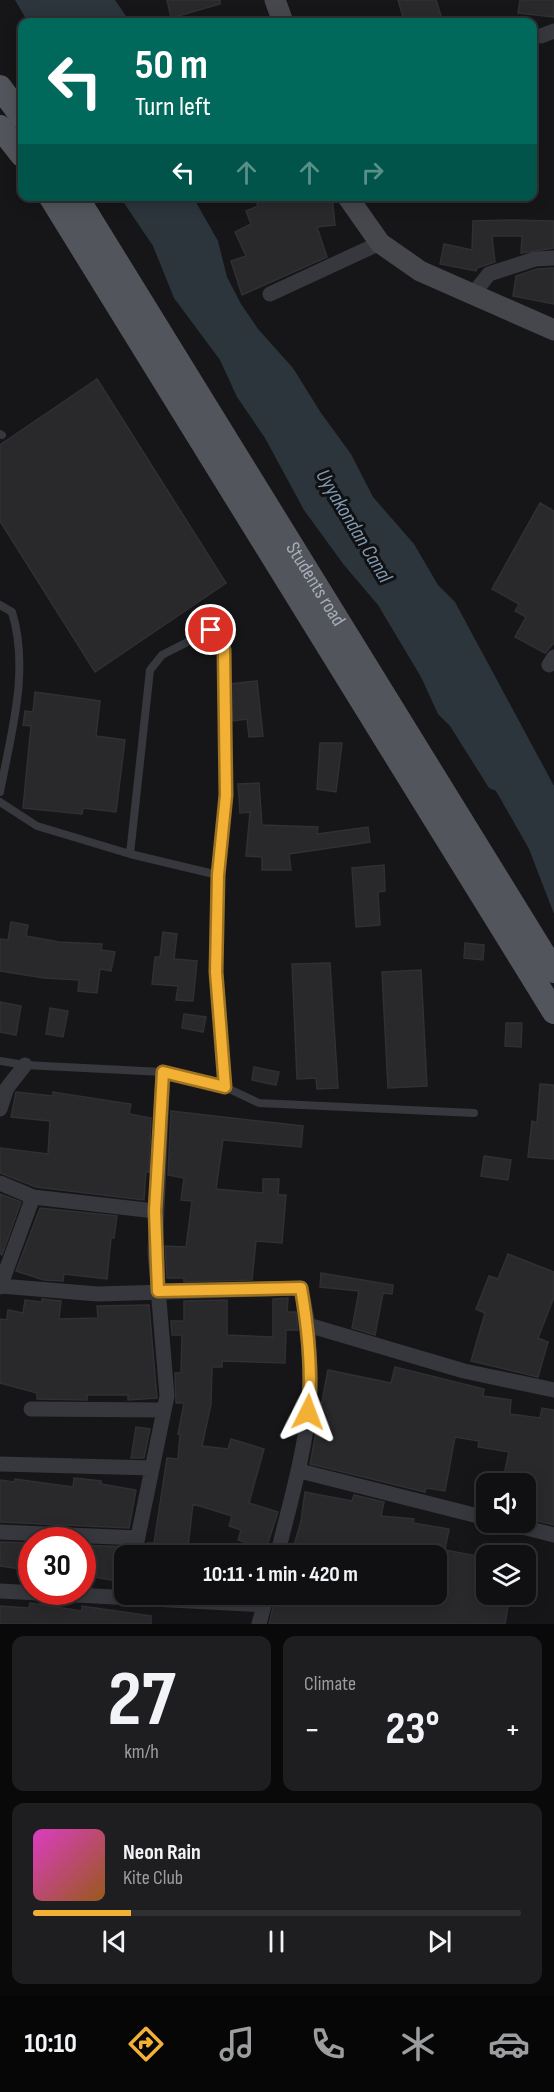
<!DOCTYPE html>
<html lang="en">
<head>
<meta charset="utf-8">
<style>
	:root { --surface:#101012; --page:#1e1e20; --text:#f1f3f6; --muted:#9c9d9f; --line:#303032; --accent:#f2b134 }
	body { margin:0; font-family:"Sofia Sans Condensed",sans-serif; background:var(--page); color:var(--text); height:100vh; display:flex; flex-direction:column; font-size:22px; white-space:nowrap }
	* { box-sizing:border-box; margin:0 }
	p { font-size:20px; color:var(--muted) }
	.icon { flex:none; width:33px; height:33px; fill:none; stroke:currentColor; stroke-width:2; stroke-linecap:round; stroke-linejoin:round }
	.map { position:relative; height:1624px; overflow:hidden }
	.sheet { display:flex; flex-direction:column; gap:12px; padding:12px; background:#09090a; flex:1 }
	.sheet>* { flex:none }
	.guide { position:absolute; left:18px; top:18px; width:519px; height:183px; border-radius:12px; box-shadow:0 3px 15px #0003,0 0 0 2px var(--line); background:#00695c; color:#fff; overflow:hidden }
	.buttons { position:absolute; left:476px; top:1473px; display:grid; gap:12px }
	.buttons a { display:grid; place-items:center; width:60px; height:60px; border-radius:12px; background:var(--surface); box-shadow:0 3px 15px #0003,0 0 0 2px var(--line); font-size:30px }
	.speed { position:absolute; left:18px; top:1527px; display:flex; gap:12px; font-size:30px; font-weight:700; text-align:center }
	.speed>* { display:grid; place-content:center; width:78px; height:78px; border-radius:50%; background:var(--surface); box-shadow:0 3px 15px #0003,0 0 0 2px var(--line); line-height:1 }
	.speed .limit { border:9px solid #d22; background:#fff; color:#111 }
	.pin { position:absolute; display:grid; place-items:center; width:51px; height:51px; color:#fff; margin:-26px; border:3px solid #fff; border-radius:50%; box-shadow:0 2px 6px #0007 }
	.me { position:absolute; width:66px; margin:-33px; rotate:3deg; stroke-linejoin:round; filter:drop-shadow(0 0 4px #0008) }
	.turn { display:flex; align-items:center; gap:21px; height:126px; padding:0 18px; font-size:27px }
	.turn .icon { width:78px; height:78px; stroke-width:2.5 }
	.turn b { display:block; font-size:42px; line-height:51px }
	.lanes { display:flex; align-items:center; height:57px; padding:0 18px; background:#0003; justify-content:center; gap:30px; direction:ltr }
	.lanes .off { opacity:.35 }
	.big { font-size:45px; font-weight:700; line-height:1.1 }
	.sheet .widget { flex:1; display:flex; flex-direction:column; justify-content:center; gap:9px; min-width:0; padding:0 21px; border-radius:12px; background:var(--page) }
	.sheet .dial { align-items:center; gap:0 }
	.dial b { font-size:78px; line-height:1 }
	.song { display:flex; align-items:center; gap:18px }
	.cover { width:72px; height:72px; border-radius:9px; background:linear-gradient(135deg,hsl(310 70% 55%),hsl(30 70% 35%)) }
	.played { height:6px; border-radius:3px; background:linear-gradient(90deg,var(--accent) 20%,var(--line) 20%) }
	.keys { display:flex; justify-content:space-around; direction:ltr }
	.heat { display:flex; justify-content:space-between; align-items:center; font-size:33px; direction:ltr }
	.sheet .tiles { flex:1; display:grid; gap:12px; grid-template-columns:1fr 1fr }
	.widget:last-child { grid-column:span 2 }
	.trip { position:absolute; left:114px; top:1545px; width:333px; height:60px; border-radius:12px; background:var(--surface); box-shadow:0 3px 15px #0003,0 0 0 2px var(--line); font-weight:700; line-height:60px; text-align:center }
	.tabs { display:flex; height:96px; justify-content:space-around; align-items:center; background:#060607; color:var(--muted) }
	.tabs .icon { width:42px; height:42px }
	.tabs .current { color:var(--accent) }
	.tabs b { font-size:27px; color:var(--text) }
	.map>svg:first-child { display:block }
</style>
</head>
<body>
<div class="map">
<svg width="554" height="1624" viewBox="0 0 554 1624">
	<rect width="100%" height="100%" fill="#161618"/>
	<!-- water -->
	<path fill="#2c353c" d="M15 0H115L130 22H28Z
		M120 197H193L218 241 227 277 241 304 258 329 293 368 321 413 351 454 373 497 414 544 438 585 455 602 554 786V914L529 849 496 791 489 788 450 726 438 714 421 677 378 605 344 565 304 510 265 438 237 397 220 360 174 298 153 246Z"/>
	<!-- building -->
	<path fill="#29292c" stroke="#303034" stroke-width="1.5" d="M167 0H220V4L171 18Z
		M398 0H436L443 22H408L407 19 404 20Z
		M520 0H554V17L518 13Z
		M254 196H332L335 225 317 227 327 257 242 295 231 261 246 256 235 232 251 224 246 211 258 206Z
		M511 220 554 221V248L521 253 522 236H492L495 262 477 268 476 271 440 264 444 244 472 250 473 221Z
		M554 268V304L513 296 516 276 537 269Z
		M97 379 226 583 95 672 0 521V445Z
		M540 503 554 511V643L545 653 515 637 526 617 515 611 519 604 492 589Z
		M257 681 263 736 249 737 247 719 233 721 230 684Z
		M35 692 100 701 96 736 125 740 116 812 83 808 82 814 23 808 31 726 23 725 25 711 33 712Z
		M320 743H342L336 792 317 789Z
		M259 783 262 825 318 827 317 834 368 827 370 842 289 854 291 870H262V857L246 856 250 812 240 813 238 784Z
		M384 865 385 891 378 892 380 925 356 927 352 868Z
		M11 922 28 925 26 936 59 942 102 944 101 950 115 952 111 971 100 969 97 993 78 991 79 980 44 978 0 971V939L8 940Z
		M163 932 177 934 174 959 197 961 193 1001 176 1000 178 986 152 984 155 957H160Z
		M465 943 484 945 483 960 464 958Z
		M330 963 338 1088 317 1089 316 1078 297 1079 292 964Z
		M421 970 427 1086 388 1088 382 972Z
		M0 1002 21 1006 16 1035 0 1032Z
		M50 1008 68 1011 63 1037 46 1034Z
		M184 1014 206 1017 203 1032 182 1028Z
		M506 1023H522L521 1047 505 1046Z
		M254 1067 279 1072 276 1085 252 1080Z
		M540 1084 554 1085V1159L528 1157 532 1121 537 1123Z
		M16 1092 53 1096V1092L131 1104 129 1114 151 1118 149 1172H146L144 1200 36 1187 0 1173V1148L48 1154 50 1121 11 1117Z
		M171 1111 303 1126 301 1147 223 1140 216 1189 263 1193V1179H279L278 1195H286L282 1243 256 1241 252 1280 184 1282V1278H167L165 1246 186 1247 192 1201 181 1200 184 1178 168 1175Z
		M484 1156 511 1160 508 1180 481 1176Z
		M0 1194 21 1202 2 1255 0 1254Z
		M40 1208 117 1216 114 1238H111L107 1279 64 1274 63 1281 44 1280 16 1271Z
		M508 1254 554 1272V1297L538 1338 548 1342 538 1377 471 1361 485 1313 476 1309 489 1276 498 1279Z
		M321 1273 393 1285 392 1294 383 1293 375 1335 352 1328 359 1291 320 1287Z
		M288 1298 287 1312H296L298 1330H286L285 1363 222 1361V1367H212L211 1404 202 1446 228 1449 231 1439 264 1449 249 1503 278 1512 266 1549 238 1540 241 1530 229 1526 232 1516 193 1504 187 1556H144L147 1543H154L167 1458 178 1459 180 1434H178L184 1403H176L175 1373H181L182 1335H172L171 1321H184V1301L227 1300V1335L273 1337V1299Z
		M42 1299 61 1301 59 1319 98 1318 97 1306 149 1305 157 1398 128 1400V1395H87V1400L37 1399V1393L0 1383V1319L7 1320 8 1310 23 1313 25 1300 42 1302Z
		M395 1367 484 1389 483 1396 511 1400 510 1414 540 1418 542 1408 554 1410V1525L525 1518V1484H502L509 1452 478 1447 479 1441 455 1437 445 1491 426 1488 425 1492 310 1464 328 1370 391 1383Z
		M136 1427 150 1429 144 1458H131Z
		M74 1478 101 1481V1484L136 1490 129 1528 0 1522V1480L14 1482 15 1479 73 1487Z
		M305 1492 352 1501 354 1495 384 1502 381 1516 414 1519 413 1523 449 1529 445 1550 477 1556 476 1565 486 1566V1594H510L505 1624H269L276 1594H398L433 1603 436 1594V1556L370 1552 369 1556H291L301 1521Z
		M0 1542 32 1543 27 1570 0 1566Z
		M82 1545 126 1547 117 1581 82 1575Z
		M30 1603 82 1611V1606L151 1616V1624H0V1606L29 1608Z"/>
	<g fill="none" stroke-linecap="round" stroke-linejoin="round">
		<!-- lane -->
		<path stroke="#37383d" stroke-width="8" d="M0 434 2 435
			M0 605 12 612C30 671 11 733 0 792
			M0 802 37 826 130 854 218 875
			M0 1061 25 1065 163 1072 225 1087 216 972 218 875 226 795 224 650 220 636 211 630 162 655 150 670 130 854
			M225 1087 259 1103 474 1113"/>
		<!-- street -->
		<path stroke="#37383d" stroke-width="15" d="M541 36 554 31
			M270 294 380 243
			M473 294 489 274 535 259 554 258
			M549 665 554 657
			M0 1109 7 1088 25 1065
			M0 1183 33 1197 155 1211
			M0 1286 98 1294 301 1288 308 1325
			M0 1287 33 1197
			M31 1409 164 1410
			M0 1464 152 1468
			M300 1471 486 1518
			M503 1522 554 1535
			M0 1532 138 1538
			M134 1556 167 1396 155 1252 163 1072
			M277 1556C290 1503 305 1453 310 1398 312 1374 308 1349 308 1325L464 1371 554 1390
			M0 1591 264 1605 267 1594
			M259 1624 264 1605"/>
		<!-- secondary -->
		<path stroke="#45474d" stroke-width="21" d="M275 0 283 22
			M347 196 380 243 420 271 554 330"/>
		<!-- primary -->
		<g stroke="#53555c" stroke-width="24">
			<path d="M0 87 22 117"/>
			<path d="M0 127 22 155"/>
			<path d="M50 196 554 1012"/>
			<path id="s1" d="M76 196 554 971"/>
		</g>
	</g>
	<g fill="none" stroke-linecap="round" stroke-linejoin="round">
		<!-- route casing -->
		<g stroke="#9d7322" stroke-width="15">
			<path id="route" d="M211 630 220 636 224 650 226 795 218 875 216 972 225 1087 163 1072 155 1211 158 1291 301 1288C308 1329 313 1372 308 1412"/>
		</g>
		<!-- route -->
		<use href="#route" stroke="#f2b134" stroke-width="10"/>
	</g>
	<g text-anchor="middle" dominant-baseline="central" stroke-width="6" stroke-linejoin="round" paint-order="stroke">
		<!-- street labels -->
		<g font-size="20" fill="#a8adb8" stroke="#111113">
			<text stroke="none"><textPath href="#s1" startOffset="456">Students road</textPath></text>
		</g>
		<!-- water labels -->
		<g font-size="21" font-style="italic" fill="#7f9bb3" stroke="#111113">
			<text transform="translate(354 526) rotate(59)">Uyyakondan Canal</text>
		</g>
	</g>
</svg>
<div class="buttons">
<a><svg class="icon" aria-label="sound" viewBox="0 0 24 24"><path d="M4 9h4l5-4v14l-5-4H4zM17 9q2 3 0 6"/></svg></a>
<a><svg class="icon" aria-label="layers" viewBox="0 0 24 24"><path d="M12 4l9 5-9 5-9-5zM3 14l9 5 9-5"/></svg></a>
</div>
<div class="speed"><div class="limit">30</div></div>
<div class="pin" style="left:211px;top:630px;background:#d93025"><svg class="icon" aria-label="arrive" viewBox="0 0 24 24"><path d="M6 21V4h12l-3 4 3 4H6"/></svg></div>
<svg class="me" style="left:308px;top:1412px" viewBox="-20 -20 40 40"><path d="M0-17L14 15 0 8-14 15z" fill="#f2b134" stroke="#fff" stroke-width="4"/></svg>
<div class="trip">10:11 · 1 min · 420 m</div>
<div class="guide">
<div class="turn"><svg class="icon" aria-label="left" viewBox="0 0 24 24"><path d="M17 20v-9H6M10 6l-5 5 5 5"/></svg><div><b>50 m</b>Turn left</div></div>
<div class="lanes"><svg class="icon" aria-label="left" viewBox="0 0 24 24"><path d="M17 20v-9H6M10 6l-5 5 5 5"/></svg><svg class="icon off" aria-label="ahead" viewBox="0 0 24 24"><path d="M12 20V5M6 11l6-6 6 6"/></svg><svg class="icon off" aria-label="ahead" viewBox="0 0 24 24"><path d="M12 20V5M6 11l6-6 6 6"/></svg><svg class="icon off" aria-label="right" viewBox="0 0 24 24"><path d="M7 20v-9h11M14 6l5 5-5 5"/></svg></div>
</div>
</div>
<section class="sheet">
<div class="tiles">
<div class="widget dial"><b>27</b><p>km/h</p></div>
<div class="widget"><p>Climate</p>
<div class="heat"><a>−</a><b class="big">23°</b><a>+</a></div>
</div>
<div class="widget">
<div class="song"><i class="cover"></i><div><b>Neon Rain</b><p>Kite Club</p></div></div>
<div class="played"></div>
<div class="keys"><svg class="icon" aria-label="previous" viewBox="0 0 24 24"><path d="M18 5L8 12l10 7zM5 5v14"/></svg><svg class="icon" aria-label="pause" viewBox="0 0 24 24"><path d="M8 5v14M16 5v14"/></svg><svg class="icon" aria-label="next" viewBox="0 0 24 24"><path d="M6 5l10 7-10 7zM19 5v14"/></svg></div>
</div>
</div>
</section>
<nav class="tabs">
<b>10:10</b>
<svg class="icon current" aria-label="directions" viewBox="0 0 24 24"><path d="M12 3l9 9-9 9-9-9zM9 14v-3h6M13 9l2 2-2 2"/></svg>
<svg class="icon" aria-label="music" viewBox="0 0 24 24"><path d="M9 18V5l10-2v13"/><circle cx="6" cy="18" r="3"/><circle cx="16" cy="16" r="3"/></svg>
<svg class="icon" aria-label="phone" viewBox="0 0 24 24"><path d="M5 4h4l2 5-3 2q2 4 5 5l2-3 5 2v4C11 20 4 13 5 4z"/></svg>
<svg class="icon" aria-label="climate" viewBox="0 0 24 24"><path d="M12 3v18M4 7l16 10M4 17L20 7"/></svg>
<svg class="icon" aria-label="car" viewBox="0 0 24 24"><path d="M5 17H2v-5l4-1 3-4h7l3 4 3 1v5h-3M9 17h6M6 11h13"/><circle cx="7" cy="17" r="2"/><circle cx="17" cy="17" r="2"/></svg>
</nav>
</body>
</html>
